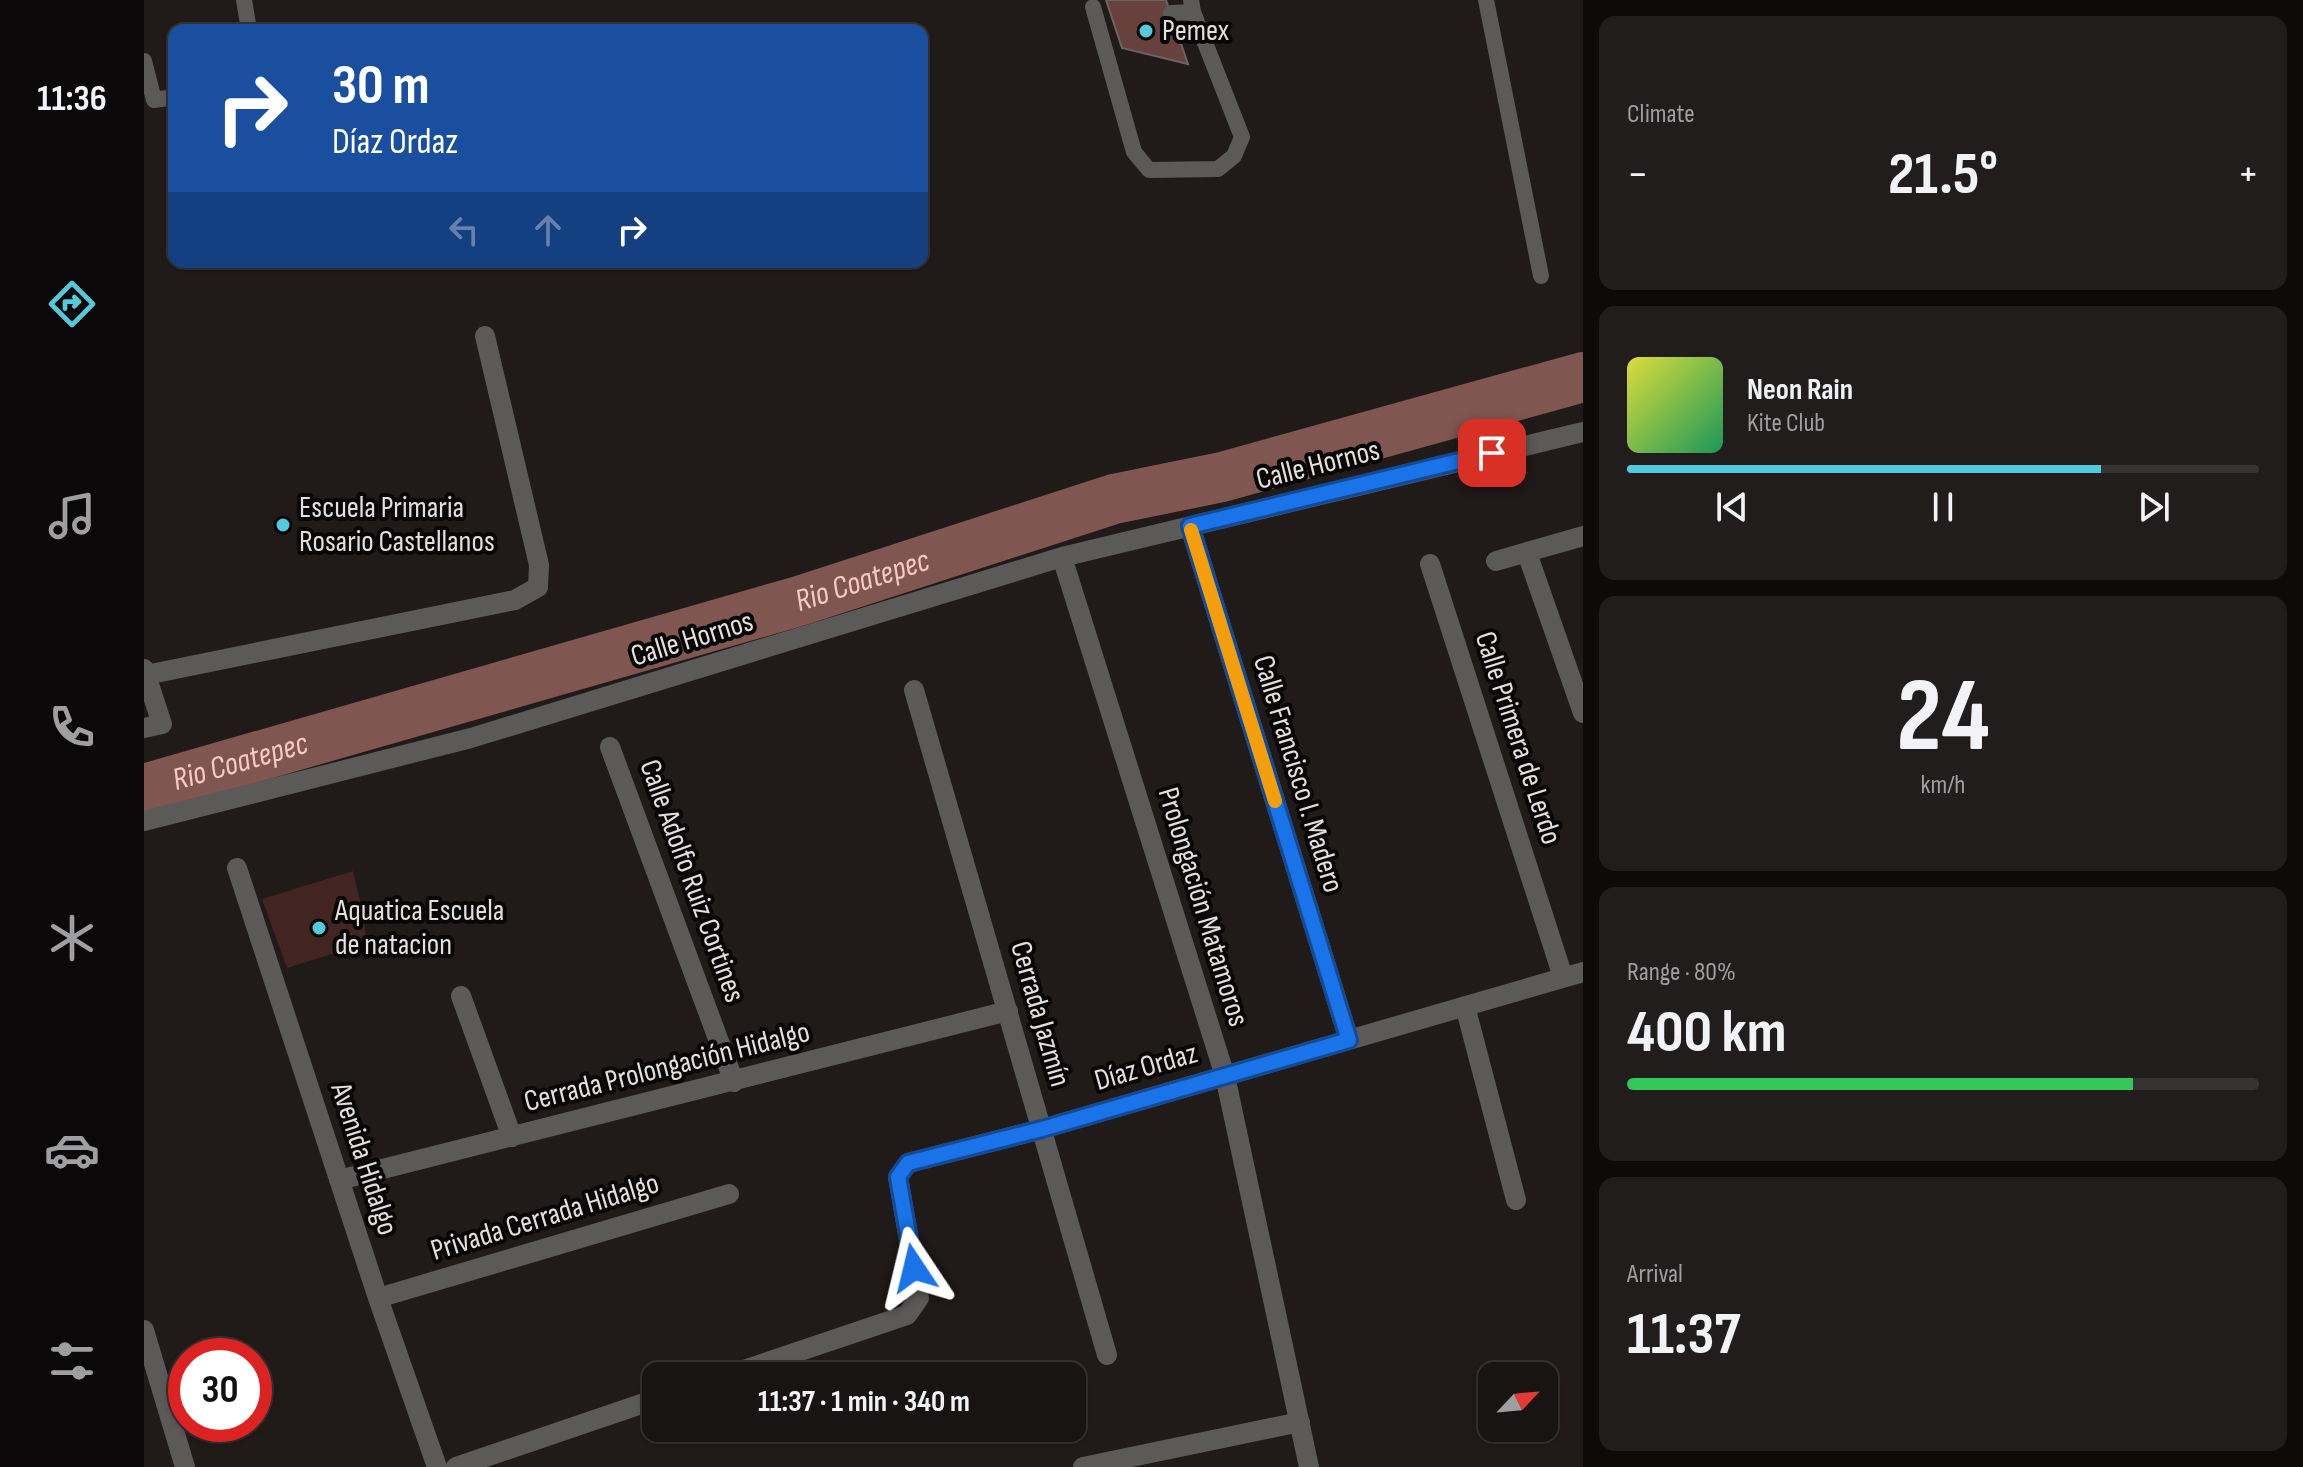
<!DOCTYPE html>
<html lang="en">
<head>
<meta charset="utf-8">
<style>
	:root { --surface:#181413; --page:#211d1c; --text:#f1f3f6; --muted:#9f9ea0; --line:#363333; --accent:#53cadc }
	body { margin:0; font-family:"Sofia Sans Condensed",sans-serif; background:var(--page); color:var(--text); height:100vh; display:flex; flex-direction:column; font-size:30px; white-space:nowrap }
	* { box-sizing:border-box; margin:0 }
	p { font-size:26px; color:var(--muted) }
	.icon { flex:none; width:44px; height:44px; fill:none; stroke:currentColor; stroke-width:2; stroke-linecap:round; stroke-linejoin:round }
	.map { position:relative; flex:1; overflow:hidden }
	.sheet { display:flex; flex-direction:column; gap:16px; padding:16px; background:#0d0b0a; width:720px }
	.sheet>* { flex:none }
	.guide { position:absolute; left:24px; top:24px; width:760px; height:244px; border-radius:16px; box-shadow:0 2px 6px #0004,0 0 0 2px var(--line); background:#1a4fa0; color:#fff; overflow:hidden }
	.needle { width:52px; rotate:64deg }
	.buttons { position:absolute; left:1334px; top:1362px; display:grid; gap:16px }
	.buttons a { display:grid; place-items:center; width:80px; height:80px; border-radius:16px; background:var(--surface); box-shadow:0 2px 6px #0004,0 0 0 2px var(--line); font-size:40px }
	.speed { position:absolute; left:24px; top:1338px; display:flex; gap:16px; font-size:40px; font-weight:700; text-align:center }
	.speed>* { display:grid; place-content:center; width:104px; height:104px; border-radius:50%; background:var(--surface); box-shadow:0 2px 6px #0004,0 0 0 2px var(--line); line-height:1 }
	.speed .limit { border:12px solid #d22; background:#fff; color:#111 }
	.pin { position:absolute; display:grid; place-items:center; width:68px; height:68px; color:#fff; margin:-34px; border-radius:16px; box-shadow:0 4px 12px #0006 }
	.me { position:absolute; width:88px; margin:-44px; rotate:350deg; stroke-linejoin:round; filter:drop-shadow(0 0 6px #0008) }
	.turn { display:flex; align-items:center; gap:28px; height:168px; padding:0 32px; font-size:36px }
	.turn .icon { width:104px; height:104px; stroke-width:2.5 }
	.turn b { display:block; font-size:56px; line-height:68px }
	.lanes { display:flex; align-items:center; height:76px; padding:0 32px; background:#0003; justify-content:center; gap:40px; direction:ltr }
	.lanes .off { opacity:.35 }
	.big { font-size:60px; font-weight:700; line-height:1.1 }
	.sheet .widget { flex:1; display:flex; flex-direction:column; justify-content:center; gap:12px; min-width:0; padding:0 28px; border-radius:16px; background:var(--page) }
	.sheet .dial { align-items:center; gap:0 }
	.dial b { font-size:104px; line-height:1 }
	.song { display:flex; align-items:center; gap:24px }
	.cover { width:96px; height:96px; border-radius:12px; background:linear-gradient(135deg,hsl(60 70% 55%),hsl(150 70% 35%)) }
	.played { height:8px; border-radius:4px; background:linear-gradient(90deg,var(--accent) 75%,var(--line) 75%) }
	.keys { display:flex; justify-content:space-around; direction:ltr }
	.heat { display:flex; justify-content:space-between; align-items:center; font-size:44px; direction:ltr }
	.charge { height:12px; border-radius:6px; background:linear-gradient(90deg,#34c759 80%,var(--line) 0) }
	.trip { position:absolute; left:498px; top:1362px; width:444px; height:80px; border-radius:16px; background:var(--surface); box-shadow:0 2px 6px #0004,0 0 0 2px var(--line); font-weight:700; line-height:80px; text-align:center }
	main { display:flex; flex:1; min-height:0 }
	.menu { display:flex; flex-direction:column; width:144px; justify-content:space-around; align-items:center; background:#0a0808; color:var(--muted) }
	.menu .icon { width:56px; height:56px }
	.menu .selected { color:var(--accent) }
	.menu b { font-size:36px; color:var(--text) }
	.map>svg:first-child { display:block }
</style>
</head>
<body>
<main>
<nav class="menu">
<b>11:36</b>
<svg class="icon selected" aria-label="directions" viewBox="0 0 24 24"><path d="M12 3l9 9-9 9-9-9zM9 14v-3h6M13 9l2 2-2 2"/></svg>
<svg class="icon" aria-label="music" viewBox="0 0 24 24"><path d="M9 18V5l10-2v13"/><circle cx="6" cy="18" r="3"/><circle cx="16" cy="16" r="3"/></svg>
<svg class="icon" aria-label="phone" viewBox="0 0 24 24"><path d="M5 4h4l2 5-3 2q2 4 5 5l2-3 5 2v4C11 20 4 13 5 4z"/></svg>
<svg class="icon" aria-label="climate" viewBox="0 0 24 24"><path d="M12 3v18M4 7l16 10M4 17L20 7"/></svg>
<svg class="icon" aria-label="car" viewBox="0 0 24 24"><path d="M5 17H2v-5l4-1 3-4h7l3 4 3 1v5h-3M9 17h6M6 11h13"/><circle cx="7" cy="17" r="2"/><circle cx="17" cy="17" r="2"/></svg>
<svg class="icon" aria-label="filters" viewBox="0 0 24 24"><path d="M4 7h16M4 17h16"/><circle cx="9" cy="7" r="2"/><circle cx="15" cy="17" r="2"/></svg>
</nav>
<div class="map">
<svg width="1439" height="1467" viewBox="0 0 1439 1467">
	<rect width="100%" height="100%" fill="#201a19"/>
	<!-- green -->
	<path fill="#422420" d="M209 871 219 913 223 943 143 968 118 899Z"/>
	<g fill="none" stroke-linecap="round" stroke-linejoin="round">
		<!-- river -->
		<path stroke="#7f5650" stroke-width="50" id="s1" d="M0 789 655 601 970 499 1078 477 1439 377"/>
	</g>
	<!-- building -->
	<path fill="#67413b" stroke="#6a6362" stroke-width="2" d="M962 0H1022L1044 64 978 48Z"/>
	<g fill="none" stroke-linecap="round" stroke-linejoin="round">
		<!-- service -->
		<path stroke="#5c5959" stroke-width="16" d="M100 0 105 30
			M1342 0 1397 276
			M949 7 990 152 1005 170 1074 169 1090 156 1098 137 1049 12
			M1027 13 1049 12 1047 0
			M0 61 10 100 30 97"/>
		<!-- minor -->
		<path stroke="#5c5959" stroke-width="20" d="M1046 526 1205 1040
			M1383 553 1439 713
			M918 557 1081 1076 1165 1467
			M1352 561 1439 536
			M1286 564 1419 977
			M0 669 18 724 0 728
			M2 675 371 600 394 587 395 565 341 336
			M770 690 963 1355
			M466 747 590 1082
			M0 821 327 738 918 557 1439 432
			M93 868 234 1298 293 1467
			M317 996 368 1137
			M1321 1006 1372 1200
			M195 1180 864 1011
			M234 1298 585 1194
			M0 1330 41 1467
			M582 1376 763 1315 775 1298 754 1177 764 1163 898 1129 1439 972
			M312 1467 512 1399
			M939 1467 1156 1422"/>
	</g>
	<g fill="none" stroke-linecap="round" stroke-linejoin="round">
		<!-- route casing -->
		<g stroke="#114b97" stroke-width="20">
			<path id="route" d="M770 1268 754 1177 764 1163 898 1129 1205 1040 1046 526 1348 453"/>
		</g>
		<!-- route -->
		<use href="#route" stroke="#1a73e8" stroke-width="14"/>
		<!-- slow -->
		<path stroke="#f59e0b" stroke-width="14" d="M1047 530 1131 801"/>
	</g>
	<!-- markers -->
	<g fill="#53cadc" stroke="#080606" stroke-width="3">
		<circle cx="1002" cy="31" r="8"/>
		<circle cx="139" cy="525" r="8"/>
		<circle cx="175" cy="928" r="8"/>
	</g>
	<g text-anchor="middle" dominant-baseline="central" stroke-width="8" stroke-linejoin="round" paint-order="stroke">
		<!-- poi labels -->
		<g font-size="30" fill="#e5e0e0" stroke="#080606" text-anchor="start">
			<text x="1018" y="31">Pemex</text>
			<text x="155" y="508">Escuela Primaria<tspan x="155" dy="34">Rosario Castellanos</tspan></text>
			<text x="191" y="911">Aquatica Escuela<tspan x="191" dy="34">de natacion</tspan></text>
		</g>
		<!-- street labels -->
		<g font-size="30" fill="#e5e0e0" stroke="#080606">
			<text transform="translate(1174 465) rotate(-14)">Calle Hornos</text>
			<text transform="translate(548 639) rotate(-17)">Calle Hornos</text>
			<text transform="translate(1374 738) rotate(72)">Calle Primera de Lerdo</text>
			<text transform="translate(1154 774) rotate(73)">Calle Francisco I. Madero</text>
			<text transform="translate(548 881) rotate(70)">Calle Adolfo Ruiz Cortines</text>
			<text transform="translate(1059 907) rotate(73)">Prolongación Matamoros</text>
			<text transform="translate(896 1014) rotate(74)">Cerrada Jazmín</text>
			<text transform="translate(523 1067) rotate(-14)">Cerrada Prolongación Hidalgo</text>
			<text transform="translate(1002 1067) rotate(-16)">Díaz Ordaz</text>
			<text transform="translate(220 1159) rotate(72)">Avenida Hidalgo</text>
			<text transform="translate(401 1217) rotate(-17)">Privada Cerrada Hidalgo</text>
		</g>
		<!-- water labels -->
		<g font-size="32" font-style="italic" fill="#f7cbc4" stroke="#080606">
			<text stroke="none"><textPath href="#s1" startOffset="748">Rio Coatepec</textPath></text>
			<text stroke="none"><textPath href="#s1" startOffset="100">Rio Coatepec</textPath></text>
		</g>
	</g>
</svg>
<div class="buttons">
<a><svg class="needle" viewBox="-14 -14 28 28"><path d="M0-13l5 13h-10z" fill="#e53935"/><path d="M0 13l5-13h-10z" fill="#9f9ea0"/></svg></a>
</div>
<div class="speed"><div class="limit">30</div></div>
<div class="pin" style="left:1348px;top:453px;background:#d93025"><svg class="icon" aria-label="arrive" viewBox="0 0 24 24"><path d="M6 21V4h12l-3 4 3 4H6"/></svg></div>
<svg class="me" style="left:770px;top:1268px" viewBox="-20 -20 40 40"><path d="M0-17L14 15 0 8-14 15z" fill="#1a73e8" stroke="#fff" stroke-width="4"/></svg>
<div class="trip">11:37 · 1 min · 340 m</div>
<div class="guide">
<div class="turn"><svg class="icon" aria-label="right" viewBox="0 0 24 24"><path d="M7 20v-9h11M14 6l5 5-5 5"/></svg><div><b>30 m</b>Díaz Ordaz</div></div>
<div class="lanes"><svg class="icon off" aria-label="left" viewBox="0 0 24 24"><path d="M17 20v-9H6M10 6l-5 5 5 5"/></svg><svg class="icon off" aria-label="ahead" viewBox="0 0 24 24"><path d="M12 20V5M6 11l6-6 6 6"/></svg><svg class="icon" aria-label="right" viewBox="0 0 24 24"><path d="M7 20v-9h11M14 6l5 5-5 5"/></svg></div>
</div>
</div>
<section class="sheet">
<div class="widget"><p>Climate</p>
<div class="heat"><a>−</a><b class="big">21.5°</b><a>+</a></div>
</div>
<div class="widget">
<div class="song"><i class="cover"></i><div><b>Neon Rain</b><p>Kite Club</p></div></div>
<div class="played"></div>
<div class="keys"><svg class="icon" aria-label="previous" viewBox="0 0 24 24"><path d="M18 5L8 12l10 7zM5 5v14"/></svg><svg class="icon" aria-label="pause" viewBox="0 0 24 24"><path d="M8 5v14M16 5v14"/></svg><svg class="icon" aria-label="next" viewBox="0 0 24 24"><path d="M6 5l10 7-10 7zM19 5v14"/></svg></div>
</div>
<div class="widget dial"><b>24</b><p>km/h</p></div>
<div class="widget"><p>Range · 80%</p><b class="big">400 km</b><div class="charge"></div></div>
<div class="widget"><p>Arrival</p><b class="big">11:37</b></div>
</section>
</main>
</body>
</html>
